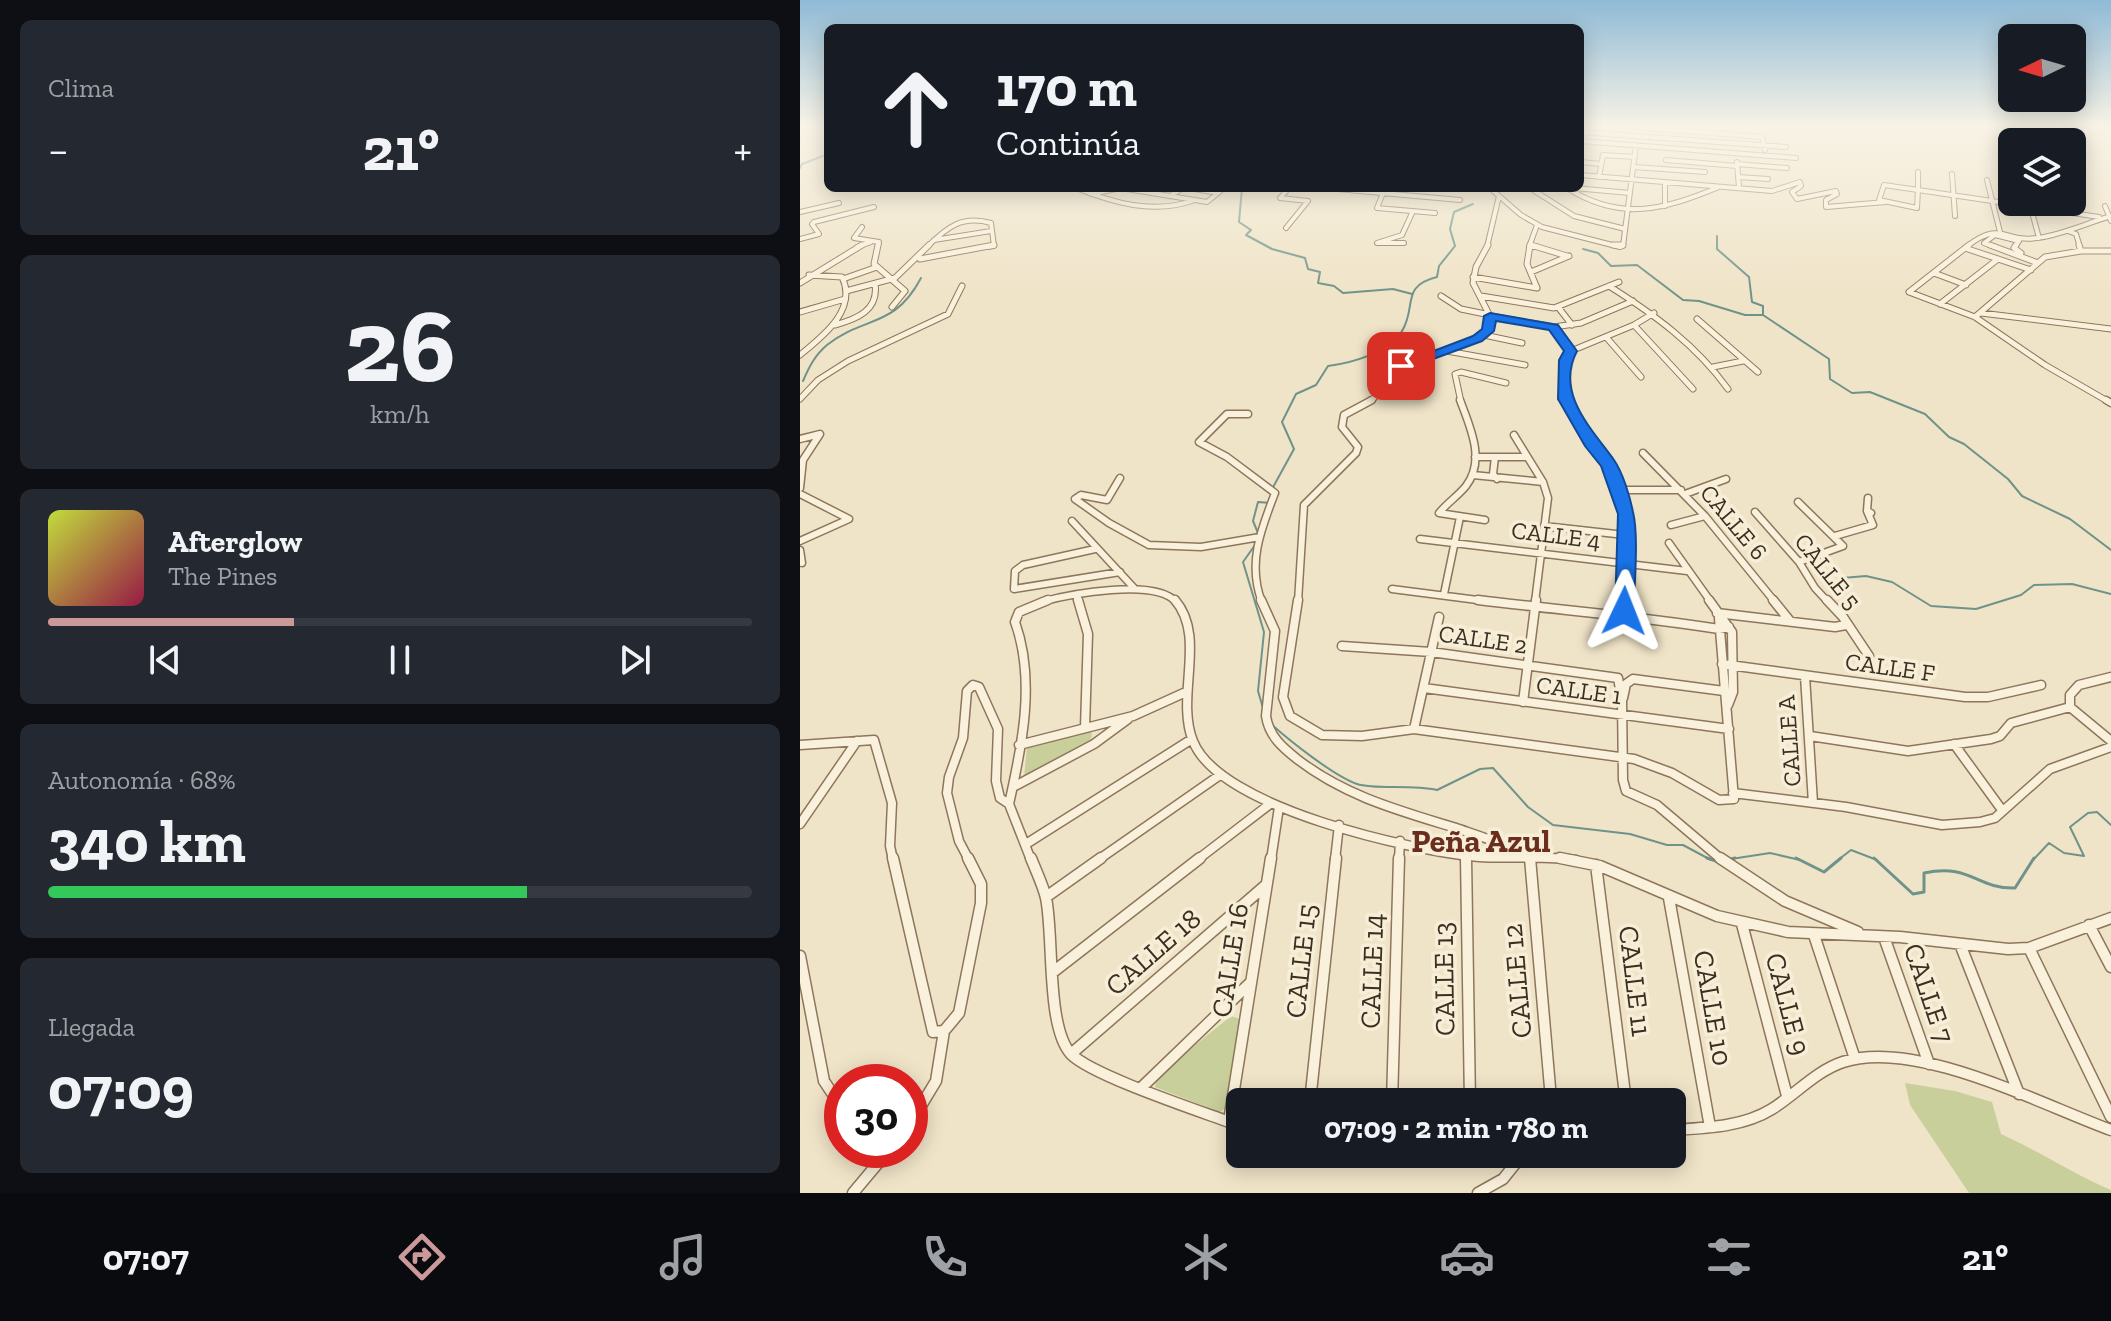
<!DOCTYPE html>
<html lang="es">
<head>
<meta charset="utf-8">
<style>
	:root { --surface:#171b24; --page:#242831; --text:#f1f3f6; --muted:#9ea1a6; --line:#363941; --accent:#cc999b }
	body { margin:0; font-family:"Zilla Slab",serif; background:var(--page); color:var(--text); height:100vh; display:flex; flex-direction:column; font-size:30px; white-space:nowrap }
	* { box-sizing:border-box; margin:0 }
	p { font-size:26px; color:var(--muted) }
	.icon { flex:none; width:44px; height:44px; fill:none; stroke:currentColor; stroke-width:2; stroke-linecap:round; stroke-linejoin:round }
	.map { position:relative; flex:1; overflow:hidden }
	.sheet { display:flex; flex-direction:column; gap:20px; padding:20px; background:#0d0f14; width:800px }
	.sheet>* { flex:none }
	.guide { position:absolute; left:24px; top:24px; width:760px; height:168px; border-radius:12px; box-shadow:0 4px 20px #0003; background:#171b24; color:var(--text); overflow:hidden }
	.needle { width:52px; rotate:265deg }
	.tools { position:absolute; left:1198px; top:24px; display:grid; gap:16px }
	.tools a { display:grid; place-items:center; width:88px; height:88px; border-radius:12px; background:var(--surface); box-shadow:0 4px 20px #0003; font-size:40px }
	.speed { position:absolute; left:24px; top:1064px; display:flex; gap:16px; font-size:40px; font-weight:700; text-align:center }
	.speed>* { display:grid; place-content:center; width:104px; height:104px; border-radius:50%; background:var(--surface); box-shadow:0 4px 20px #0003; line-height:1 }
	.speed .limit { border:12px solid #d22; background:#fff; color:#111 }
	.pin { position:absolute; display:grid; place-items:center; width:68px; height:68px; color:#fff; margin:-34px; border-radius:16px; box-shadow:0 4px 12px #0006 }
	.me { position:absolute; width:88px; margin:-44px; rotate:2deg; stroke-linejoin:round; filter:drop-shadow(0 0 6px #0008) }
	.turn { display:flex; align-items:center; gap:28px; height:168px; padding:0 40px; font-size:36px }
	.turn .icon { width:104px; height:104px; stroke-width:2.5 }
	.turn b { display:block; font-size:56px; line-height:68px }
	.big { font-size:60px; font-weight:800; line-height:1.1 }
	.sheet .tile { flex:1; display:flex; flex-direction:column; justify-content:center; gap:12px; min-width:0; padding:0 28px; border-radius:12px; background:var(--page) }
	.sheet .dial { align-items:center; gap:0 }
	.dial b { font-size:104px; line-height:1 }
	.song { display:flex; align-items:center; gap:24px }
	.cover { width:96px; height:96px; border-radius:12px; background:linear-gradient(135deg,hsl(70 70% 55%),hsl(340 70% 35%)) }
	.played { height:8px; border-radius:4px; background:linear-gradient(90deg,var(--accent) 35%,var(--line) 35%) }
	.keys { display:flex; justify-content:space-around; direction:ltr }
	.heat { display:flex; justify-content:space-between; align-items:center; font-size:44px; direction:ltr }
	.charge { height:12px; border-radius:6px; background:linear-gradient(90deg,#34c759 68%,var(--line) 0) }
	.trip { position:absolute; left:426px; top:1088px; width:460px; height:80px; border-radius:12px; background:var(--surface); box-shadow:0 4px 20px #0003; font-weight:800; line-height:80px; text-align:center }
	.menu { display:flex; height:128px; justify-content:space-around; align-items:center; background:#090b0e; color:var(--muted) }
	.menu .icon { width:56px; height:56px }
	.menu .on { color:var(--accent) }
	.menu b { font-size:36px; color:var(--text) }
	main { display:flex; flex:1; min-height:0 }
	.map>svg:first-child { display:block }
</style>
</head>
<body>
<main>
<section class="sheet">
<div class="tile"><p>Clima</p>
<div class="heat"><a>−</a><b class="big">21°</b><a>+</a></div>
</div>
<div class="tile dial"><b>26</b><p>km/h</p></div>
<div class="tile">
<div class="song"><i class="cover"></i><div><b>Afterglow</b><p>The Pines</p></div></div>
<div class="played"></div>
<div class="keys"><svg class="icon" aria-label="previous" viewBox="0 0 24 24"><path d="M18 5L8 12l10 7zM5 5v14"/></svg><svg class="icon" aria-label="pause" viewBox="0 0 24 24"><path d="M8 5v14M16 5v14"/></svg><svg class="icon" aria-label="next" viewBox="0 0 24 24"><path d="M6 5l10 7-10 7zM19 5v14"/></svg></div>
</div>
<div class="tile"><p>Autonomía · 68%</p><b class="big">340 km</b><div class="charge"></div></div>
<div class="tile"><p>Llegada</p><b class="big">07:09</b></div>
</section>
<div class="map">
<svg width="1311" height="1193" viewBox="0 0 1311 1193">
	<rect width="100%" height="100%" fill="#f0e4c8"/>
	<!-- green -->
	<path fill="#c9cf9b" d="M288 731 292 733 291 740 224 777 227 747Z
		M431 1016 440 1019V1026L426 1108 419 1112 355 1087 357 1076Z
		M1105 1083 1155 1091 1192 1102 1201 1134C1239 1151 1273 1174 1311 1190V1193H1169L1110 1105Z"/>
	<g fill="none" stroke-linecap="round" stroke-linejoin="round">
		<!-- stream-far1 -->
		<path stroke="#6f938a" stroke-width="2" d="M28 133 25 137 28 140
			M0 168 2 164 28 154
			M442 188 439 222 451 230 446 235 472 249 505 258 508 269 520 272 518 283 534 286 543 293 593 289 612 294
			M917 236V249L949 277 952 302 963 306V315L1029 359 1030 379 1052 393 1070 392 1125 414 1149 437 1164 444 1208 479 1222 496 1270 519 1311 550
			M783 249 798 253 811 266 837 265 883 300 899 301 945 315H963
			M3 381C9 367 15 355 27 345 65 315 94 329 121 278
			M472 489 494 449 482 422 496 394 516 385 528 366C551 363 589 353 602 331 617 307 600 286 637 277L639 266 655 246 650 229 654 212 673 204
			M458 533 453 521 458 502 471 503
			M455 545 443 562 464 632 458 691 463 708
			M1042 578 1066 576 1092 582 1131 606 1176 609 1221 595 1234 585 1272 584 1311 594
			M471 724C490 741 534 776 557 784 575 790 612 784 637 790L680 769 693 768 728 807 753 825 830 834 867 845H883L911 860
			M931 859 970 853 1000 860
			M1038 860 1051 850 1077 860
			M1233 860 1249 843 1264 853 1284 856 1270 827 1288 813 1297 812 1311 825"/>
		<!-- stream -->
		<path stroke="#6f938a" stroke-width="3" d="M907 858 916 861
			M996 858 1024 872 1041 858
			M1074 858 1113 894 1124 892V873C1171 863 1176 889 1215 888L1234 858
			M931 859 935 858"/>
		<!-- minor-far4 casing -->
		<g stroke="#8d765c" stroke-width="6">
			<path id="minor-far4" d="M823 126 962 137 965 150
				M780 132 986 147
				M780 141 996 158
				M866 160 937 166
				M780 162 801 164
				M937 162 939 188
				M937 164 987 168
				M834 167 905 172
				M1152 174 1155 216
				M780 175 972 191 1000 182 1001 186 992 192 997 199 1036 191 1037 194 1026 200V207L1086 202
				M799 177 803 155 835 157
				M938 177 968 179
				M1187 180 1200 232
				M865 182V206
				M1084 185 1118 190 1117 208 1079 200Z
				M276 188C314 203 352 214 392 201
				M389 188 418 193
				M489 188 480 198 508 201
				M526 188 660 200
				M690 188 721 215 742 227 820 247 823 246 836 145
				M730 188 774 216 825 229
				M767 188C821 222 863 210 919 187
				M774 188 830 193
				M1118 190 1299 217
				M1118 190V172
				M583 193 577 208 635 213
				M291 194 321 188 407 202 424 188
				M370 196 383 188
				M1230 205 1239 238
				M1305 206 1311 221
				M0 212 39 203
				M62 227 54 238 79 242 78 247
				M486 228 508 201
				M1268 231 1276 234 1280 247
				M0 239 19 234 12 224 14 222 74 207
				M134 240 191 231
				M604 243H577L602 235 613 211
				M730 245 738 247
				M57 247 71 242
				M127 247C147 227 162 215 191 223L194 246 187 247
				M687 247 699 196
				M729 247 737 225
				M1166 247C1202 219 1204 243 1237 238 1262 235 1287 223 1311 216
				M1195 247 1184 243 1195 235 1219 241 1215 247"/>
		</g>
		<!-- minor-far3 casing -->
		<g stroke="#8d765c" stroke-width="7">
			<path id="minor-far3" d="M78 245 74 264 105 291 92 307
				M730 245 727 264 737 288
				M731 245 767 256
				M813 245H823
				M1169 245 1109 292 1175 317 1245 365 1309 402
				M1190 245 1238 263
				M1216 245 1214 248 1221 253 1218 255
				M1279 245 1281 251
				M1165 248 1231 270
				M120 259 194 245
				M731 272 769 256
				M1134 273 1166 285
				M673 277 737 288
				M43 279 77 267
				M0 283 62 245
				M809 286C855 315 896 345 928 389
				M46 291 95 278 129 245
				M641 296 661 309 690 315
				M681 296 754 308 819 282
				M1140 304 1198 259
				M758 307 772 325
				M0 312 45 299
				M1181 313 1311 329
				M690 316 754 327 781 323 833 301
				M1175 317 1245 257 1281 251H1311
				M897 319 958 372
				M35 325C57 319 79 310 75 284
				M834 325 893 389
				M754 327 771 351 766 360 767 402
				M684 335 722 343
				M806 337 841 377
				M647 351 725 365
				M771 351 834 325 854 313
				M0 355C22 337 58 310 42 277L9 275
				M913 367 943 361
				M0 399 18 380 48 361 148 314 162 286
				M568 402C584 394 589 373 603 365 630 350 680 352 692 320L673 283 676 267 688 245
				M661 402 655 374 661 372 706 383"/>
		</g>
		<!-- minor-far2 casing -->
		<g stroke="#8d765c" stroke-width="9">
			<path id="minor-far2" d="M660 400C670 427 686 460 666 486 658 496 647 503 639 513L685 520
				M766 400C787 436 820 472 826 515 830 542 825 574 824 602
				M1306 400 1311 403
				M448 414H427L399 442 427 457 475 493C461 529 447 564 462 602
				M714 435 743 482 748 498 735 602
				M0 439 20 434 3 460 0 488
				M843 453 905 516 975 602
				M675 457H726
				M695 457 693 474 697 479
				M673 475 743 482
				M320 478 307 500 281 495 275 499 309 523 349 545 401 547 460 537
				M819 490H881
				M0 494 49 519 0 541
				M885 494 926 479
				M1068 498 1067 511 1071 513
				M998 502 1043 546 999 562
				M955 512 999 562 1015 588 1028 602
				M272 521 334 588
				M871 525 905 516
				M744 526 825 535
				M1035 536 1073 525 1067 511
				M620 539 887 571
				M869 543 911 602
				M295 549 223 565 215 571 214 589 320 572
				M0 550 2 563
				M592 589 693 602
				M644 594 660 517
				M277 596 279 602
				M241 602C270 594 355 578 376 602
				M498 602 504 505 556 453 558 447 542 427 544 415 572 400"/>
		</g>
		<!-- minor-far1 casing -->
		<g stroke="#8d765c" stroke-width="11">
			<path id="minor-far1" d="M278 600 288 634 285 727
				M375 600C407 637 375 697 393 741 419 808 613 851 679 857 711 859 744 855 776 860
				M461 600 475 631 466 716C469 736 482 747 497 759 546 797 601 811 659 829 682 837 712 846 731 860
				M498 600 483 697 490 716 522 735 562 736 614 729 834 759 872 773 919 800 934 799 919 618
				M678 600C758 610 839 616 919 629L929 627
				M824 600 827 615
				M909 600 932 632 933 692 928 705
				M973 600 990 621
				M1027 600 1043 617 1069 656
				M917 613 1035 627 1046 625
				M542 646 631 652 818 678 822 700 823 780 826 791 857 805 922 860
				M922 664 1165 697H1188L1241 685
				M1005 676 1013 803
				M624 688 929 729
				M823 698 826 684 833 679 924 691
				M723 702 736 600
				M1270 707V695L1279 685 1311 677
				M1270 707 1311 741
				M614 729 639 617
				M1010 736 1108 751 1191 739 1200 736 1211 723 1270 707
				M1154 744 1202 810
				M0 745 74 740 92 803 90 846 93 860
				M219 745 333 716 386 692
				M213 787 294 744 328 719
				M933 793 1046 807 1142 825 1180 822 1195 818 1250 769 1311 747
				M209 804C222 746 236 680 215 622L219 612 248 600
				M0 824 57 741
				M226 844 392 739
				M666 856V860
				M169 860 159 841 147 793 149 777 163 738 167 691 173 685 179 687 198 729 196 781 200 798 209 804 231 860
				M298 860 420 775
				M397 860 470 804
				M471 860 479 807
				M535 860 539 825
				M599 860 600 841"/>
		</g>
		<!-- minor casing -->
		<g stroke="#8d765c" stroke-width="13">
			<path id="minor" d="M93 858 133 1032 144 1031 159 1013 181 903V884L168 858
				M231 858C236 871 243 885 246 898 254 936 246 1027 271 1054 292 1076 406 1113 440 1126
				M666 858 670 1102
				M730 858 751 1099
				M760 858 800 866 917 916 988 932 1100 937 1208 949 1229 948 1311 918
				M920 858 985 901 1058 932
				M796 865 826 1102
				M246 897 301 858
				M869 898 910 1127
				M942 924 987 1096
				M1289 925 1311 967
				M1014 935 1055 1059
				M1084 937 1129 1064
				M1160 944 1219 1094
				M1229 948 1311 1117
				M0 956 24 1081 42 1108
				M253 972 400 858
				M271 1054 466 885
				M342 1087 450 983
				M510 1102 536 858
				M592 1102 599 858
				M708 1102 725 1099 761 1102
				M429 1121 471 858
				M110 1124 136 1081 144 1031
				M872 1130C906 1128 943 1127 972 1109 996 1094 1016 1071 1043 1062 1115 1038 1242 1105 1311 1130
				M53 1193 89 1150
				M678 1193 703 1179 723 1154"/>
		</g>
		<!-- minor-far4 -->
		<use href="#minor-far4" stroke="#faf1dc" stroke-width="4"/>
		<!-- minor-far3 -->
		<use href="#minor-far3" stroke="#faf1dc" stroke-width="5"/>
		<!-- minor-far2 -->
		<use href="#minor-far2" stroke="#faf1dc" stroke-width="6"/>
		<!-- minor-far1 -->
		<use href="#minor-far1" stroke="#faf1dc" stroke-width="8"/>
		<!-- minor -->
		<use href="#minor" stroke="#faf1dc" stroke-width="10"/>
	</g>
	<!-- sky -->
	<linearGradient id="sky" x2="0" y2="1"><stop stop-color="#8fbad6"/><stop offset="0.43" stop-color="#f8f3e6"/><stop offset="1" stop-color="#f8f3e6" stop-opacity="0"/></linearGradient>
	<rect width="1311" height="293" fill="url(#sky)"/>
	<!-- route -->
	<path fill="#1a73e8" stroke="#114b97" stroke-width="2" d="M690 313 758 325 777 351C755 393 791 428 814 460 823 473 830 497 833 512 839 537 834 584 834 611L831 616 824 619 815 611 818 514 801 466 785 446 758 399 759 360 764 351 749 330 696 321 694 331 682 341 606 369 594 366 673 336 682 329 684 316Z"/>
	<g text-anchor="middle" dominant-baseline="central" stroke-width="7" stroke-linejoin="round" paint-order="stroke">
		<!-- street labels -->
		<g font-size="24" fill="#3d2e20" stroke="#f7eed8">
			<text transform="translate(934 522) rotate(50)">CALLE 6</text>
			<text transform="translate(756 535) rotate(7)">CALLE 4</text>
			<text transform="translate(1028 571) rotate(51)">CALLE 5</text>
			<text transform="translate(683 639) rotate(8)">CALLE 2</text>
			<text transform="translate(1090 667) rotate(8)">CALLE F</text>
			<text transform="translate(779 690) rotate(8)">CALLE 1</text>
			<text transform="translate(989 741) rotate(-94)">CALLE A</text>
		</g>
		<!-- near-street labels -->
		<g font-size="28" fill="#3d2e20" stroke="#f7eed8">
			<text transform="translate(353 952) rotate(-41)">CALLE 18</text>
			<text transform="translate(430 960) rotate(-81)">CALLE 16</text>
			<text transform="translate(501 961) rotate(-84)">CALLE 15</text>
			<text transform="translate(572 971) rotate(-88)">CALLE 14</text>
			<text transform="translate(644 979) rotate(-91)">CALLE 13</text>
			<text transform="translate(717 981) rotate(-95)">CALLE 12</text>
			<text transform="translate(835 981) rotate(83)">CALLE 11</text>
			<text transform="translate(1129 993) rotate(71)">CALLE 7</text>
			<text transform="translate(988 1004) rotate(75)">CALLE 9</text>
			<text transform="translate(913 1008) rotate(80)">CALLE 10</text>
		</g>
		<!-- near-neighbourhood labels -->
		<g font-size="32" font-weight="bold" fill="#6b2e1e" stroke="#f7eed8">
			<text x="681" y="841">Peña Azul</text>
		</g>
	</g>
</svg>
<div class="tools">
<a><svg class="needle" viewBox="-14 -14 28 28"><path d="M0-13l5 13h-10z" fill="#e53935"/><path d="M0 13l5-13h-10z" fill="#9ea1a6"/></svg></a>
<a><svg class="icon" aria-label="layers" viewBox="0 0 24 24"><path d="M12 4l9 5-9 5-9-5zM3 14l9 5 9-5"/></svg></a>
</div>
<div class="speed"><div class="limit">30</div></div>
<div class="pin" style="left:601px;top:366px;background:#d93025"><svg class="icon" aria-label="arrive" viewBox="0 0 24 24"><path d="M6 21V4h12l-3 4 3 4H6"/></svg></div>
<svg class="me" style="left:824px;top:611px" viewBox="-20 -20 40 40"><path d="M0-17L14 15 0 8-14 15z" fill="#1a73e8" stroke="#fff" stroke-width="4"/></svg>
<div class="trip">07:09 · 2 min · 780 m</div>
<div class="guide">
<div class="turn"><svg class="icon" aria-label="ahead" viewBox="0 0 24 24"><path d="M12 20V5M6 11l6-6 6 6"/></svg><div><b>170 m</b>Continúa</div></div>
</div>
</div>
</main>
<nav class="menu">
<b>07:07</b>
<svg class="icon on" aria-label="directions" viewBox="0 0 24 24"><path d="M12 3l9 9-9 9-9-9zM9 14v-3h6M13 9l2 2-2 2"/></svg>
<svg class="icon" aria-label="music" viewBox="0 0 24 24"><path d="M9 18V5l10-2v13"/><circle cx="6" cy="18" r="3"/><circle cx="16" cy="16" r="3"/></svg>
<svg class="icon" aria-label="phone" viewBox="0 0 24 24"><path d="M5 4h4l2 5-3 2q2 4 5 5l2-3 5 2v4C11 20 4 13 5 4z"/></svg>
<svg class="icon" aria-label="climate" viewBox="0 0 24 24"><path d="M12 3v18M4 7l16 10M4 17L20 7"/></svg>
<svg class="icon" aria-label="car" viewBox="0 0 24 24"><path d="M5 17H2v-5l4-1 3-4h7l3 4 3 1v5h-3M9 17h6M6 11h13"/><circle cx="7" cy="17" r="2"/><circle cx="17" cy="17" r="2"/></svg>
<svg class="icon" aria-label="filters" viewBox="0 0 24 24"><path d="M4 7h16M4 17h16"/><circle cx="9" cy="7" r="2"/><circle cx="15" cy="17" r="2"/></svg>
<b>21°</b>
</nav>
</body>
</html>
